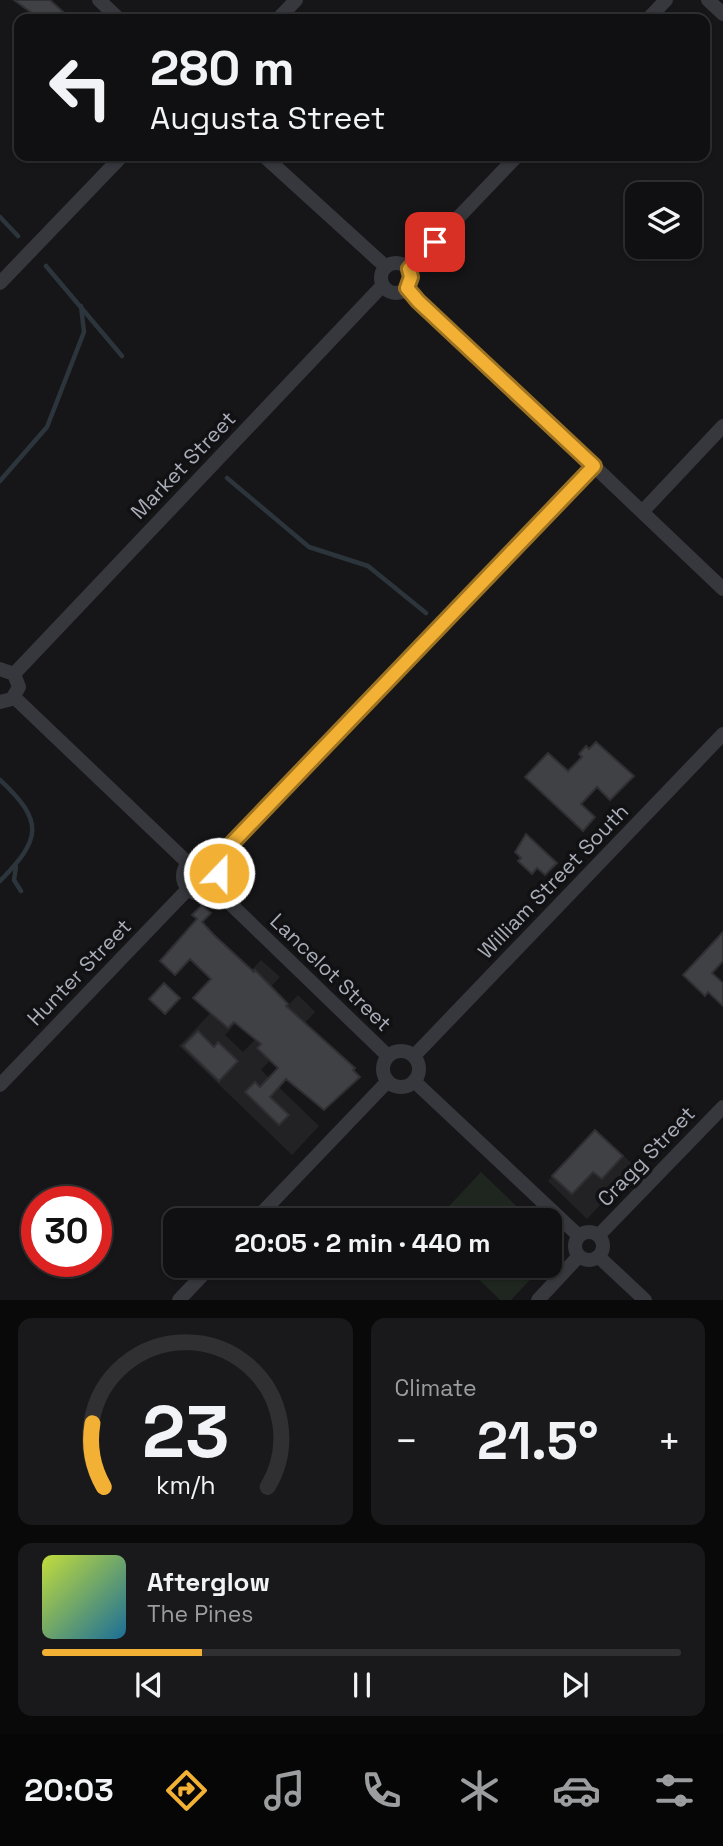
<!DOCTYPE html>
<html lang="en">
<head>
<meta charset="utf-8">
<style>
	:root { --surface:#101012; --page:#19191b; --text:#f1f3f6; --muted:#9c9d9f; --line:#303032; --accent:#f2b134 }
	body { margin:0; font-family:"Space Grotesk",sans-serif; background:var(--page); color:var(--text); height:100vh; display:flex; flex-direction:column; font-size:26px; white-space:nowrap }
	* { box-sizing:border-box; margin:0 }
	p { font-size:23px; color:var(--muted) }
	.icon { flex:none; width:38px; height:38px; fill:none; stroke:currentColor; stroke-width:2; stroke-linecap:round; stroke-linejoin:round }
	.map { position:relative; height:1300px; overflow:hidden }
	.details { display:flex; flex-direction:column; gap:18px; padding:18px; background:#09090a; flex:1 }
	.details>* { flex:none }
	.top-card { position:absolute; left:14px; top:14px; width:696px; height:147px; border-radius:14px; box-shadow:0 2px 5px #0004,0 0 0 2px var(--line); background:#101012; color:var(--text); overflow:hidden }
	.buttons { position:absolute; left:625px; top:182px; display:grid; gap:14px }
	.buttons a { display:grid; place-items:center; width:77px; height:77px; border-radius:14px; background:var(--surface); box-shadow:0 2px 5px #0004,0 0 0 2px var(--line); font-size:35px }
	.speed { position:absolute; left:21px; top:1186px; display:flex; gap:14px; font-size:35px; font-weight:700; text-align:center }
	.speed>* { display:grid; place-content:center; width:91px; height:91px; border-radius:50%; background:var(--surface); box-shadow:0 2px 5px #0004,0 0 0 2px var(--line); line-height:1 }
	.speed .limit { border:10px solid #d22; background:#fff; color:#111 }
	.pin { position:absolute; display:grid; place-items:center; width:60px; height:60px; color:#fff; margin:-30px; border-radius:14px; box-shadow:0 4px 10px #0006 }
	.me { position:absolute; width:77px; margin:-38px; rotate:22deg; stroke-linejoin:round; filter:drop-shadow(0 0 5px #0008) }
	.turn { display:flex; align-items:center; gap:24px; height:147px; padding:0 21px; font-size:32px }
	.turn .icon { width:91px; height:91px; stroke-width:2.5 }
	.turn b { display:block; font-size:49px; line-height:60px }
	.big { font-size:52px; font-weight:800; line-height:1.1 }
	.details .tile { flex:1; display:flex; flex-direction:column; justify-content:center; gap:10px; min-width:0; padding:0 24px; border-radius:14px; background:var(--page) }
	.details .dial { align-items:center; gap:0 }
	.dial svg { height:182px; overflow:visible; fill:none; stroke:var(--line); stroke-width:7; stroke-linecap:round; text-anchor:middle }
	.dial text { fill:var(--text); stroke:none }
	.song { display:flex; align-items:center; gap:21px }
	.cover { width:84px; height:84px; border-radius:10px; background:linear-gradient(135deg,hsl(70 70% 55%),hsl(200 70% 35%)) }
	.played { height:7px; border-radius:4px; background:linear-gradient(90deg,var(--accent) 25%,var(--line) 25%) }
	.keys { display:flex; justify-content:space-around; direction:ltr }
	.heat { display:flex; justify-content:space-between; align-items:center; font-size:38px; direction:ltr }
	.details .tiles { flex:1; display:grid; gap:18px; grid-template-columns:1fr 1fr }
	.tile:last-child { grid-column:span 2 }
	.trip { position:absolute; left:163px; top:1208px; width:399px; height:70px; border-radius:14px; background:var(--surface); box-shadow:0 2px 5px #0004,0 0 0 2px var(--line); font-weight:800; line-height:70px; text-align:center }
	.menu { display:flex; height:112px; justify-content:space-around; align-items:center; background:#060607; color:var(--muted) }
	.menu .icon { width:49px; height:49px }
	.menu .active { color:var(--accent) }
	.menu b { font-size:32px; color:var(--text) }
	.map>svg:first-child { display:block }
</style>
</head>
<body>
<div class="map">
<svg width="723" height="1300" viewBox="0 0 723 1300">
	<rect width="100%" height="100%" fill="#161618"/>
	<!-- built -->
	<path fill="#222225" d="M261 960 280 977 225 1035 243 1052 298 995 315 1012 261 1070 319 1126 292 1155 179 1046Z
		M595 1130 636 1167 587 1219 548 1181Z"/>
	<!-- green -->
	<path fill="#1e261f" d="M481 1172 531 1220H436Z
		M464 1265H544L511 1300H500Z"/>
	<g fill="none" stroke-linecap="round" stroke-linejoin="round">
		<!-- stream -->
		<path stroke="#2c353c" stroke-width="4.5" d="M0 217 18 236
			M46 266 122 356
			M227 478 309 547 368 566 426 613
			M0 481 47 427 84 332 81 306
			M0 780C45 822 41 839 0 881
			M16 867 14 880 21 891"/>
	</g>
	<!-- building -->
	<path fill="#404145" stroke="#303034" stroke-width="2" d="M14 0H50L71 19H40Z
		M596 742 634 776 610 800 597 787 581 804 595 817 583 831 525 777 548 753 568 771 582 757 579 754 586 746 589 749Z
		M526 834 557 863 545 875 537 868 532 874 518 861 521 858 515 852Z
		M202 905 211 913 202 922 214 935 254 972 255 970 288 1004 286 1006 355 1068 353 1070 360 1077 324 1110 286 1079 270 1097 289 1115 279 1125 245 1092 255 1082 260 1087 278 1068 257 1048 261 1044 234 1022 228 1028 193 998 211 979 190 959 175 975 160 961 197 919 192 915Z
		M723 932V961L712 973 723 983V1006L708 992 705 996 683 975Z
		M164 983 180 998 165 1014 149 999Z
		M198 1031 214 1047 218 1042 238 1061 219 1081 183 1046Z
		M595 1130 623 1156 602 1179 593 1172 572 1194 552 1176Z"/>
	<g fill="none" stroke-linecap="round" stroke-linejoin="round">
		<!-- minor -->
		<path stroke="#37383d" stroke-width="14" d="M99 0 119 19
			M708 0 723 14
			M278 19 296 0
			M648 19 666 0
			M264 156 386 267
			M381 278a15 15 0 1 1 30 0a15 15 0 1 1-30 0Z
			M409 269 517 156
			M0 283 122 156
			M407 288 723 589
			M642 512 723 426
			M0 669 14 674 19 687 12 699 0 702
			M14 674 383 285
			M14 697 188 863
			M183 876a18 18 0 1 1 36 0a18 18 0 1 1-36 0Z
			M213 863 594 466
			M214 888 388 1056
			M383 1069a18 18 0 1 1 36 0a18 18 0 1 1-36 0Z
			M414 1056 723 734
			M414 1081 579 1236
			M0 1085 188 889
			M255 1220 388 1081
			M575 1246a14 14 0 1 1 28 0a14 14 0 1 1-28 0Z
			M599 1235 723 1107
			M599 1257 645 1300
			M179 1300 212 1265
			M538 1300 579 1256"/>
	</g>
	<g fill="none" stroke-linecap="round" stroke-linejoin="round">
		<!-- route casing -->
		<g stroke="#9d7322" stroke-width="18">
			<path id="route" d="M219 873 213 863 594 466 418 301 407 288 411 277 409 269 435 242"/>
		</g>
		<!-- route -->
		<use href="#route" stroke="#f2b134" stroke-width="12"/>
	</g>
	<g text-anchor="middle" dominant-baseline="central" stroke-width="7" stroke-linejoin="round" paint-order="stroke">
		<!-- street labels -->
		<g font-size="21" fill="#a8adb8" stroke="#111113">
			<text transform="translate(183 465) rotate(-46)">Market Street</text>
			<text transform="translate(553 881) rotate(-46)">William Street South</text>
			<text transform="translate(79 972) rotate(-46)">Hunter Street</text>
			<text transform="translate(331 972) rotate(44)">Lancelot Street</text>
			<text transform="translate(646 1156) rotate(-46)">Cragg Street</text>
		</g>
	</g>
</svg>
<div class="buttons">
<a><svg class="icon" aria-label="layers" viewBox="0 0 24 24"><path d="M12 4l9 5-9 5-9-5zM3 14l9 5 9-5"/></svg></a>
</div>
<div class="speed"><div class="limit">30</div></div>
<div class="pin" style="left:435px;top:242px;background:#d93025"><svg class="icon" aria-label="arrive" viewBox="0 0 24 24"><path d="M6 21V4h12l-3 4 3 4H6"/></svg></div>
<svg class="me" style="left:219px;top:873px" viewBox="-20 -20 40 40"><circle r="17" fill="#f2b134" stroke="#fff" stroke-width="3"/><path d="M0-11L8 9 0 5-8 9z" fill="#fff"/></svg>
<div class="trip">20:05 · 2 min · 440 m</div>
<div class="top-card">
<div class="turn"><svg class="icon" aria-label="left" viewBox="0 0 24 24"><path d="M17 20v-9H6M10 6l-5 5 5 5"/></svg><div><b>280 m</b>Augusta Street</div></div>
</div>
</div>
<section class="details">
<div class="tiles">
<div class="tile dial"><svg viewBox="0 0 100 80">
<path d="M14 69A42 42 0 1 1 86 69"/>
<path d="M14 69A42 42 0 0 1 9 41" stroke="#f2b134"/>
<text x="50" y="56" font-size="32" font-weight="700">23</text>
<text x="50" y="72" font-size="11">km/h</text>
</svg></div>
<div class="tile"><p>Climate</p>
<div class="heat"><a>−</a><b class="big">21.5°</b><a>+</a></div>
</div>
<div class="tile">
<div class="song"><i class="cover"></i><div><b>Afterglow</b><p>The Pines</p></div></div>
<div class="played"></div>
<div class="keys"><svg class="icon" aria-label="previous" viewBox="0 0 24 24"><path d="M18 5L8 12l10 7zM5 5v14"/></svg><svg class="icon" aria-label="pause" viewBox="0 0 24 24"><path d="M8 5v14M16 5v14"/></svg><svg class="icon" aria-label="next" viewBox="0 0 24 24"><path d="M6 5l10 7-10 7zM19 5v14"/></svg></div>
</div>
</div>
</section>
<nav class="menu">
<b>20:03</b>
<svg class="icon active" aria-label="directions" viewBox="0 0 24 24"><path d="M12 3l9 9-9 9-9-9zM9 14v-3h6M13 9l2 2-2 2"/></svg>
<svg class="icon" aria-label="music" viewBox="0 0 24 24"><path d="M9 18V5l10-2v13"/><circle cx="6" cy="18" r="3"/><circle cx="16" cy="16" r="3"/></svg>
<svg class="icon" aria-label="phone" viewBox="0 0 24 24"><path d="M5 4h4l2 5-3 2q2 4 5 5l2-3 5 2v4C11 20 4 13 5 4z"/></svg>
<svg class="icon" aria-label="climate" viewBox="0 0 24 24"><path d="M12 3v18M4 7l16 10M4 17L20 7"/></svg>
<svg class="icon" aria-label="car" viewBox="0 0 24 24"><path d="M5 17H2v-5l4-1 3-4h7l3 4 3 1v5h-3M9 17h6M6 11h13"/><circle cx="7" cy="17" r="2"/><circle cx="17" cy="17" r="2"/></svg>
<svg class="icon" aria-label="filters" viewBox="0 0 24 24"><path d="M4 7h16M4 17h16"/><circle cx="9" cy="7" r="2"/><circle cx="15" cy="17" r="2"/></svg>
</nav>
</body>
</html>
